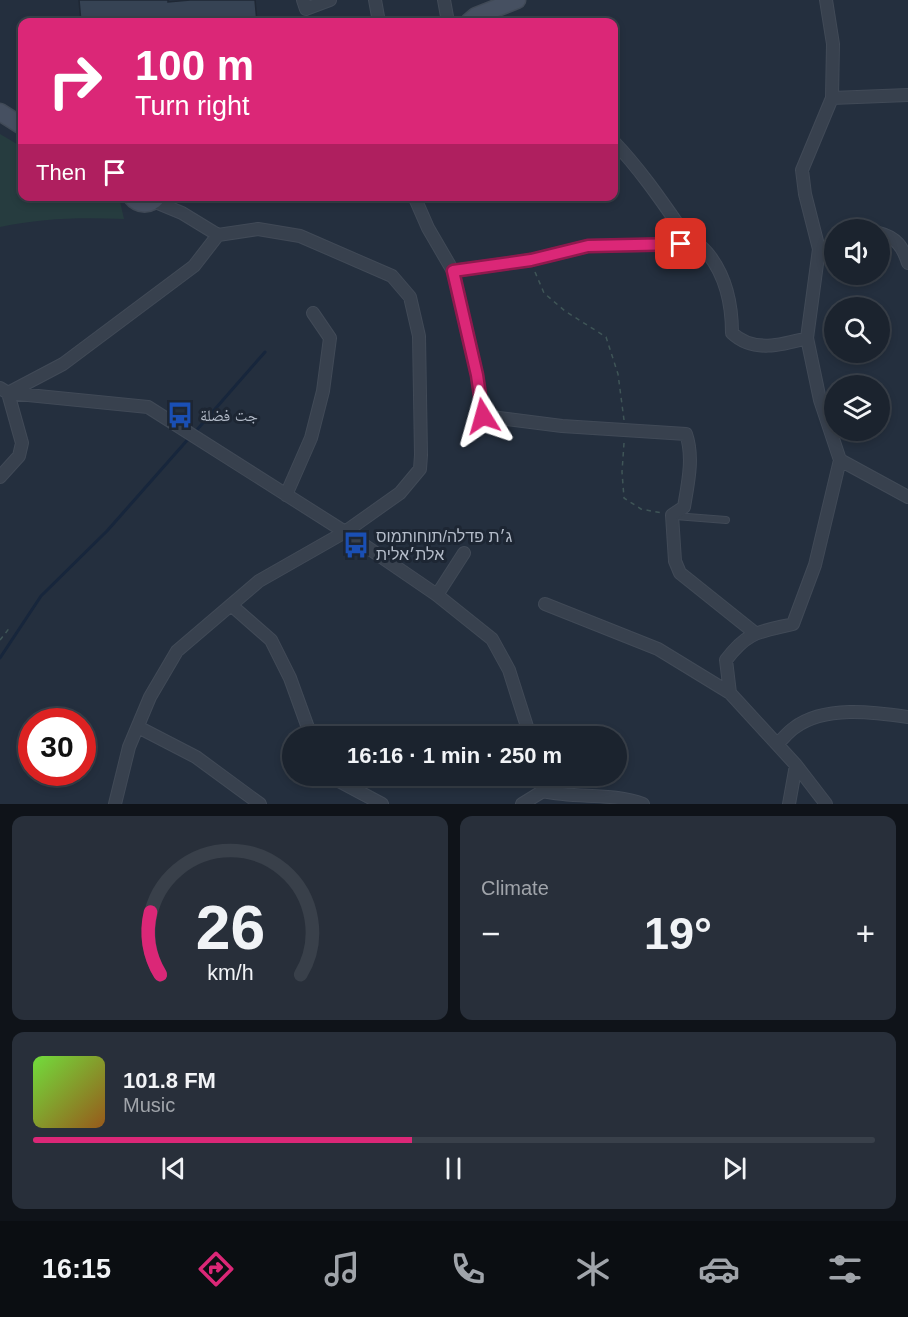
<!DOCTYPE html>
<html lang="en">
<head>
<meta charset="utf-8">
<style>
	:root { --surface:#1b232e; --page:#282f3a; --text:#f1f3f6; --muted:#a0a4aa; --line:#39404a; --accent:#db2777 }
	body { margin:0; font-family:Arial,"Noto Naskh Arabic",Heebo,sans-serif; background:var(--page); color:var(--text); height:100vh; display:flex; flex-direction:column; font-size:22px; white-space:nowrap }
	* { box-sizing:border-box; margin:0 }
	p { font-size:20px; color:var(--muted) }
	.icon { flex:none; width:33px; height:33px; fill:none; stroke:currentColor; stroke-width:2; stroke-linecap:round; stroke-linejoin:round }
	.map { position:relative; height:804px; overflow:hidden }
	.drawer { display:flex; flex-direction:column; gap:12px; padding:12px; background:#0f1319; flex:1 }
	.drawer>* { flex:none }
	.top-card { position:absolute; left:18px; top:18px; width:600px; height:183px; border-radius:12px; box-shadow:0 3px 9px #0003,0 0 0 2px var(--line); background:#db2777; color:#fff; overflow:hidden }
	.controls { position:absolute; left:824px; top:219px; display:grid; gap:12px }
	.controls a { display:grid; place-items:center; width:66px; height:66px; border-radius:50%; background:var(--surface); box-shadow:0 3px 9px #0003,0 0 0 2px var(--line); font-size:30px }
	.speed { position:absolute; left:18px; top:708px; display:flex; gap:12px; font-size:30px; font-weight:700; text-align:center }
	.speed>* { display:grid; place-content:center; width:78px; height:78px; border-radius:50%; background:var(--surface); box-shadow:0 3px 9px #0003,0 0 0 2px var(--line); line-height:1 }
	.speed .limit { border:9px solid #d22; background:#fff; color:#111 }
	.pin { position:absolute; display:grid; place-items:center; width:51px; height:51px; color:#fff; margin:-26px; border-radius:12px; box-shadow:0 3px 9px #0006 }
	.me { position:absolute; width:66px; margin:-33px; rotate:352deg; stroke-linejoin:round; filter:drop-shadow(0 0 4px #0008) }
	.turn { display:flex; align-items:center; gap:21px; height:126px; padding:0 18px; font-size:27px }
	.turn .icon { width:78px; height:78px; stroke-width:2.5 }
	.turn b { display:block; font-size:42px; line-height:51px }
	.then { display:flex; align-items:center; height:57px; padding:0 18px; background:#0003; gap:12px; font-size:22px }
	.big { font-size:45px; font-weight:600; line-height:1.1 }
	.drawer .card { flex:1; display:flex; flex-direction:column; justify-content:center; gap:9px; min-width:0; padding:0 21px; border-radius:12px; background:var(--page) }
	.drawer .dial { align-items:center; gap:0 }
	.dial svg { height:156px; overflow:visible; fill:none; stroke:var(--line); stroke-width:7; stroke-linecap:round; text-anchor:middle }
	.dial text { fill:var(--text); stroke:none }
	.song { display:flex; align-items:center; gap:18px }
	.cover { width:72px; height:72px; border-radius:9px; background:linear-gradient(135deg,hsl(100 70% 55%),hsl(30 70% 35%)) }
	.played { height:6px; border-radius:3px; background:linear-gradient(90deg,var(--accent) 45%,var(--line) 45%) }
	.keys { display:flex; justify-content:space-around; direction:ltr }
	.heat { display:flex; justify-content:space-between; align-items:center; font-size:33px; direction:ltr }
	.drawer .tiles { flex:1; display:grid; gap:12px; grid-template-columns:1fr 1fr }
	.card:last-child { grid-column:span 2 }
	.trip { position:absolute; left:282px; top:726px; width:345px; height:60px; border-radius:30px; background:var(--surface); box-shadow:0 3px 9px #0003,0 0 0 2px var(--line); font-weight:600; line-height:60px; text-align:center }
	.tab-bar { display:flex; height:96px; justify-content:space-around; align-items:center; background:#0b0e12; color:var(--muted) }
	.tab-bar .icon { width:42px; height:42px }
	.tab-bar .current { color:var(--accent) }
	.tab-bar b { font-size:27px; color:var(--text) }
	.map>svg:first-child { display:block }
</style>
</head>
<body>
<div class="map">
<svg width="908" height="804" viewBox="0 0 908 804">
	<rect width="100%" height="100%" fill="#242f3e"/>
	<!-- green -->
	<path fill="#263c3f" d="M0 134 22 147V196L119 197 124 219C82 217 41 218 0 227Z"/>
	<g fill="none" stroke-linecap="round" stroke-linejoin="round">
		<!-- stream -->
		<path stroke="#17263c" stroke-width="3" d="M195 432 265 352
			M0 658 41 596 107 531 190 437"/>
	</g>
	<!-- building -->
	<path fill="#364354" stroke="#1f2835" stroke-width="1.5" d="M79 0H168V2L190 0H255L257 22H81Z"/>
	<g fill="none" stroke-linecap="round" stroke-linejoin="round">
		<!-- lane casing -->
		<g stroke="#414a57" stroke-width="8">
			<path id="lane" d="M675 516 726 520"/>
		</g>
		<!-- street casing -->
		<g stroke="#414a57" stroke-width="14">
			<path id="street" d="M303 0 306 9 330 0
				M375 0 379 22
				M444 0 448 22
				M826 0 833 44 832 98 802 170 805 194 819 249 807 338 820 400 840 460
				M832 98 908 95
				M614 142C638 167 659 197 679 226 688 237 701 244 709 255 726 277 732 306 732 333 753 353 782 345 807 338
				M414 196 428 228 453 271 477 375 483 416 562 426 686 434C694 457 688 483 684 507L672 515 675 561 680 573 755 633
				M879 233C896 237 903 247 908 263
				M819 249 834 245
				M453 271 531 260 588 246 697 244
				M0 388 8 393 148 407 345 532 437 595
				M0 477 19 456 22 443 8 393 63 364 194 266 218 235
				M286 495 311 438 323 391 330 338 313 313
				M464 553 437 595 492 639 509 670 530 736
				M545 604 658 649 730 693
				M231 605 271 640 290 678 311 736
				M138 727 196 757 260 804
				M777 744C783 739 788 732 794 728 824 705 874 712 908 717
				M334 776 337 780 382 804
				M540 776 543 791
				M115 804 129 747 150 697 177 651 259 581 345 532 400 493 420 469 421 455 419 336 410 297 392 276 300 236 258 229 218 235 182 213 153 201
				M522 804 543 791C576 799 612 792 643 804
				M789 804 796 765
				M826 804 796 765 730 693 726 660C748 631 759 632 793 624L815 565 840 460 908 497"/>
		</g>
		<!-- secondary casing -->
		<g stroke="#414a57" stroke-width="19">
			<path id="secondary" d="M469 22 476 16 517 0
				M0 112 22 126
				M131 196C139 206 150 206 158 196"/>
		</g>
		<!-- path -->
		<path stroke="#3f5557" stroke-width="1.5" stroke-dasharray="4.5 4.5" stroke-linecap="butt" d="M535 272 544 293 565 311 606 337 618 374 624 420
			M624 443 622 472 624 498 641 509 662 513
			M0 640 11 626"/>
		<!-- lane -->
		<use href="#lane" stroke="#38414e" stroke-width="6"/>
		<!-- street -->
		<use href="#street" stroke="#38414e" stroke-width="12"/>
		<!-- secondary -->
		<use href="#secondary" stroke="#465061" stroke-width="16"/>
	</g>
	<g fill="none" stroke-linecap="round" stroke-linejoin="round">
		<!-- route casing -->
		<g stroke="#8e194d" stroke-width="15">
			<path id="route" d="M483 416 477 375 453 271 531 260 588 246 681 244"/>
		</g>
		<!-- route -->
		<use href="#route" stroke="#db2777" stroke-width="10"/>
	</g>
	<!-- icons -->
	<defs>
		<g id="bus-bare" transform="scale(2.07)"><path d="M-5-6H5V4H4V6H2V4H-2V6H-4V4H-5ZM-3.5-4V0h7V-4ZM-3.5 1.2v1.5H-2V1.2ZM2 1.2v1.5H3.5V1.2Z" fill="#1a4fb4" stroke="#1d2633" stroke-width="2.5" paint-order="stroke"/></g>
	</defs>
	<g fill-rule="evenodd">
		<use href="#bus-bare" x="180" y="415"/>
		<use href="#bus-bare" x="356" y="545"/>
	</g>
	<g text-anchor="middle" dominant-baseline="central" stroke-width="6" stroke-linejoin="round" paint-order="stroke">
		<!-- poi labels -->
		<g font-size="16" fill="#b4bcc9" stroke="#1d2633" text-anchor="start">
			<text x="200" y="415">جت فضلة</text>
			<text x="376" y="536">ג׳ת פדלה/תוחותמוס<tspan x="376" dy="18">אלת׳אלית</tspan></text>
		</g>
	</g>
</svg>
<div class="controls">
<a><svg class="icon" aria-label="sound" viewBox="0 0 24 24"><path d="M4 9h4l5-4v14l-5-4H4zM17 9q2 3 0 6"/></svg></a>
<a><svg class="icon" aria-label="search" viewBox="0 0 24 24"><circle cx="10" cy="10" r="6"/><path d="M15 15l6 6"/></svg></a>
<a><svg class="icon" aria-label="layers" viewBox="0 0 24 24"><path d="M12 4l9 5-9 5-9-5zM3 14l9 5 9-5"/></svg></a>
</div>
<div class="speed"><div class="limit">30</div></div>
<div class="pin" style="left:681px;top:244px;background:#d93025"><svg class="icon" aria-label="arrive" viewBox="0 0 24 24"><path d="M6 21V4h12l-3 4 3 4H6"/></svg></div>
<svg class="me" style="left:483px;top:416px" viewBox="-20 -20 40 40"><path d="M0-17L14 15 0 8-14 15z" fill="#db2777" stroke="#fff" stroke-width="4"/></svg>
<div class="trip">16:16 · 1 min · 250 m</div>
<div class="top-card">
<div class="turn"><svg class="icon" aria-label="right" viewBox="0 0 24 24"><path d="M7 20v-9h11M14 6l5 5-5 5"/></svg><div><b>100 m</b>Turn right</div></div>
<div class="then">Then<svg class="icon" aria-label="arrive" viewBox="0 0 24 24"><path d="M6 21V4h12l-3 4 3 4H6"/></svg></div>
</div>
</div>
<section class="drawer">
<div class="tiles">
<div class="card dial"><svg viewBox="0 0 100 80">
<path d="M14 69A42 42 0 1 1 86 69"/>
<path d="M14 69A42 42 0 0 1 9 37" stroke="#db2777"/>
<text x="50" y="56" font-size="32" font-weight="700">26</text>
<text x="50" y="72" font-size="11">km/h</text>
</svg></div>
<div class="card"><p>Climate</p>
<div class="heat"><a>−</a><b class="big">19°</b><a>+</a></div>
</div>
<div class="card">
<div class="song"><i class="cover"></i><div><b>101.8 FM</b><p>Music</p></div></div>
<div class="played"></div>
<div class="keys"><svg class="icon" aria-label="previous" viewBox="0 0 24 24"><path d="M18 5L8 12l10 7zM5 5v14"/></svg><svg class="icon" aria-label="pause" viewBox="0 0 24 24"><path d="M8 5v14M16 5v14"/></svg><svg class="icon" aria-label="next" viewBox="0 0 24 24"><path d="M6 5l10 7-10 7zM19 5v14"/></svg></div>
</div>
</div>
</section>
<nav class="tab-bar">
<b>16:15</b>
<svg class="icon current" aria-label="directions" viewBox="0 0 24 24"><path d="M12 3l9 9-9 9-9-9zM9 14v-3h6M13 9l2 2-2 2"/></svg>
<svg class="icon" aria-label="music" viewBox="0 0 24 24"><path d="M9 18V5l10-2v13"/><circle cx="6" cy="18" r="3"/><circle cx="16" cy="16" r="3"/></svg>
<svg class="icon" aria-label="phone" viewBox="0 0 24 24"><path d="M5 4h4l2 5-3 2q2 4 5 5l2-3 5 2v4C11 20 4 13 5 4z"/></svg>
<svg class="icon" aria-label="climate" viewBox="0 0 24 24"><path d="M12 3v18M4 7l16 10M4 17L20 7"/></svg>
<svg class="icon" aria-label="car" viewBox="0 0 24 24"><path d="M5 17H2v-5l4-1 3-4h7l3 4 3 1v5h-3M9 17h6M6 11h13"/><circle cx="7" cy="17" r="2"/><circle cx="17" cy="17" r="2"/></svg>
<svg class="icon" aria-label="filters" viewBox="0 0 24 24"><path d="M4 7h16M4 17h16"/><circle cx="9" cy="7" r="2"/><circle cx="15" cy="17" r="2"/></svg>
</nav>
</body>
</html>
